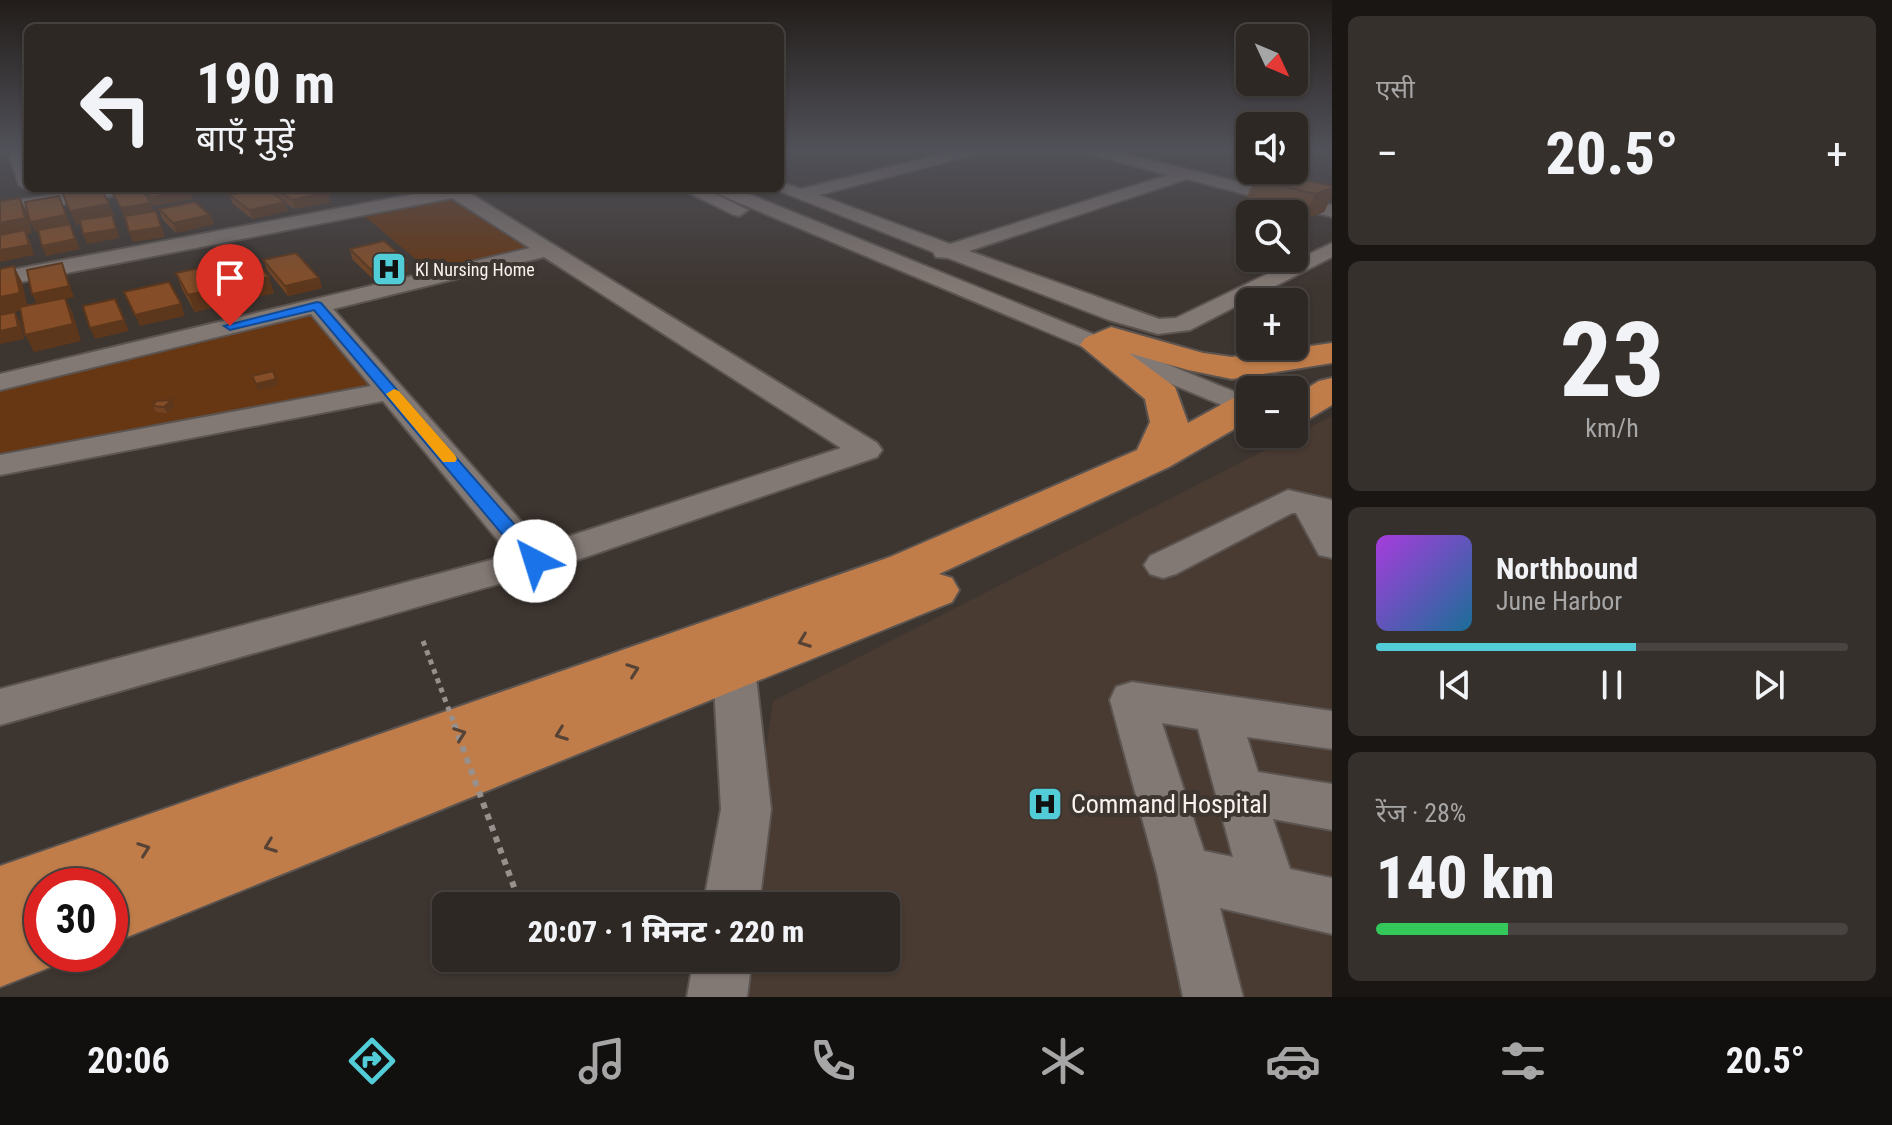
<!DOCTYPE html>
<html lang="hi">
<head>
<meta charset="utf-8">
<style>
	:root { --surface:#2e2824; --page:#36302c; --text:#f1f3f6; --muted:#a7a6a6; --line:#494441; --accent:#52ccd6 }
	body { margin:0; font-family:"Roboto Condensed","Noto Sans Devanagari",sans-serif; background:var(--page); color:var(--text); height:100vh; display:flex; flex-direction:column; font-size:30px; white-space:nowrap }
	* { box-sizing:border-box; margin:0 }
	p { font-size:26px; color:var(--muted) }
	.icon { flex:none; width:44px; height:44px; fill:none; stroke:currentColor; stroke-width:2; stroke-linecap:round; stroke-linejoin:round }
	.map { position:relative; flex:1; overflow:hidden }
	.side { display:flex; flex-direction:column; gap:16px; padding:16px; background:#191614; width:560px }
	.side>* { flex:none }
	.hud { position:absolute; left:24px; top:24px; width:760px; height:168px; border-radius:12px; box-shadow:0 2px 6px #0004,0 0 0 2px var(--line); background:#2e2824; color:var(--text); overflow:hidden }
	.needle { width:52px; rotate:134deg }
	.tools { position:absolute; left:1236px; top:24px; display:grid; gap:16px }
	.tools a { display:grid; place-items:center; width:72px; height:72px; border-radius:12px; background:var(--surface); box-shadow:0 2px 6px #0004,0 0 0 2px var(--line); font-size:40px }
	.speed { position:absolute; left:24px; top:868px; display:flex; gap:16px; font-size:40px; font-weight:700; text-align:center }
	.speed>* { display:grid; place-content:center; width:104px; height:104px; border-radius:50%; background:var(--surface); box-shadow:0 2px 6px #0004,0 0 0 2px var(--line); line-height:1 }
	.speed .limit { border:12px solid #d22; background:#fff; color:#111 }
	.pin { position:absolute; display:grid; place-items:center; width:68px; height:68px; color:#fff; margin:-82px -34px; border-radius:50% 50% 50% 0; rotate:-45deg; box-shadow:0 0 8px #0007 }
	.pin .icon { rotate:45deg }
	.me { position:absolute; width:88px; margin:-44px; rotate:320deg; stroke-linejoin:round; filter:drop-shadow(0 0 6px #0008) }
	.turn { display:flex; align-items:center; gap:28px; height:168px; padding:0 40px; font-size:36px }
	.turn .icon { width:104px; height:104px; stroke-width:2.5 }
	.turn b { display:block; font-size:56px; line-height:68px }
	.big { font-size:60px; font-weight:800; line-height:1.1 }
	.side .card { flex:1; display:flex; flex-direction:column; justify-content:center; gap:12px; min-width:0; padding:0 28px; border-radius:12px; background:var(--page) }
	.side .dial { align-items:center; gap:0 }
	.dial b { font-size:104px; line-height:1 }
	.song { display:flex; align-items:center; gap:24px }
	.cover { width:96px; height:96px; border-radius:12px; background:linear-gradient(135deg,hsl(280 70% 55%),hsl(200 70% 35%)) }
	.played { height:8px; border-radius:4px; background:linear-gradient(90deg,var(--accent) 55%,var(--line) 55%) }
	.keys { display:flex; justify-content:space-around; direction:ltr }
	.heat { display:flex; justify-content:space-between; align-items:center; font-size:44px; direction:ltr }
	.charge { height:12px; border-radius:6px; background:linear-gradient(90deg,#34c759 28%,var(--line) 0) }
	.trip { position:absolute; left:432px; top:892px; width:468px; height:80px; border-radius:12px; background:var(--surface); box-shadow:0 2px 6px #0004,0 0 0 2px var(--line); font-weight:800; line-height:80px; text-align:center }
	.menu { display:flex; height:128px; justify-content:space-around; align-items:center; background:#12100e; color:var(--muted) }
	.menu .icon { width:56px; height:56px }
	.menu .selected { color:var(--accent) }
	.menu b { font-size:36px; color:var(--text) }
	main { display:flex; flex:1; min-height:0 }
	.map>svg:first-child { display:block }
</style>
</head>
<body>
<main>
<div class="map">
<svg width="1332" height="997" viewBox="0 0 1332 997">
	<rect width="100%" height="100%" fill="#3d3530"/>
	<!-- built -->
	<path fill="#493b32" d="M1332 416V997H730L736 958H886V906H743L773 701Z"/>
	<!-- green -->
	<path fill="#673613" d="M453 197 530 249 431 272 363 215Z
		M309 313 372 388 0 457V389Z"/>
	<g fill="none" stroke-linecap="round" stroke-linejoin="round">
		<!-- minor casing -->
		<g stroke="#5b5450" stroke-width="4">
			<path id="minor" d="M28 149V188H35L28 190 19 185 9 154 11 151Z
				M962 149H987L984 152 819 195 950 244 1168 175 1082 152 1079 149H1104L1332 205V217L1187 179 969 251 1159 319 1176 318 1332 243V257L1190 330 1158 334 1109 320 948 258 936 257 933 252 772 188H780V182L801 189Z
				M1294 149H1312L1294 157Z
				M98 188H140L131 193 0 215V203Z
				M446 188H483L471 194 877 443 882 450 877 457 548 570 0 725V689L510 555 383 401 0 475V455L371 386 311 314 0 390V374L530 248 452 198 0 286V272ZM544 257 841 448 542 545 333 309Z
				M679 188H703L748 210 739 216 732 214Z
				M710 188H734L1250 398V417L713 192Z
				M1288 490 1332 500V558L1319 555 1296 513H1292L1176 574 1163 578 1150 574 1144 565 1150 556Z
				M734 651 749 656 755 668 771 809 759 906H703L721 809 713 668 719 656Z
				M1132 682 1332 711V749L1247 737 1258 772 1332 784V830L1273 819 1290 869 1332 878V934L1220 908 1243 997H1183L1157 873 1110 700 1116 687ZM1162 723 1198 729 1233 857 1204 851Z
				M694 958H752L747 997H687Z"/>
		</g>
		<!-- major casing -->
		<g stroke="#5b5450" stroke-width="4">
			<path id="major" d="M1111 327 1203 353 1232 357 1332 343V363L1232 379 1188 370 1129 353 1175 387 1188 423 1237 396 1250 393V420L1169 467 939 574 952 578 959 590 952 602 110 944V886H42V954H71L68 960 0 987V866L890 557 1137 450 1150 422 1145 399 1080 345 1085 338Z
				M1332 378V405L1307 420 1294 423V396L1319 381Z"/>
		</g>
		<!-- minor -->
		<use href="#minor" fill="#837974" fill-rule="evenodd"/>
		<!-- major -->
		<use href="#major" fill="#c07d4a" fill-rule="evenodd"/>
		<!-- path-bridge-far1 -->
		<path stroke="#97908c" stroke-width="5" stroke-dasharray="5 5" stroke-linecap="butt" d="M423 641 455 726"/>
		<!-- path-bridge -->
		<path stroke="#97908c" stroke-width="6" stroke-dasharray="6 6" stroke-linecap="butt" d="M454 724 521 906"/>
	</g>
	<!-- wall -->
	<path fill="#724322" d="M1255 179 1332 186 1324 212 1303 220 1294 218V214H1281L1244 204Z
		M144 188H188L193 199 154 206Z
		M219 188H266L274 195 272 188H320L330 202 295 209 285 203 288 211 252 219 233 204 230 196Z
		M159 209 210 215 214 224 176 233 162 219Z
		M350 249 408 271 373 279 352 259Z
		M263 260 319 278 322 288 288 296 267 270Z
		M176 273 274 293 195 312 182 289Z
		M172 400 175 407 167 413 156 412 153 406Z"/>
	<!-- shaded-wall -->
	<path fill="#5d371c" d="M227 188H261L262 190 230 196Z
		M1332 188V196L1324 212 1303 220 1315 194Z
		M190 190 193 199 154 206 151 197Z
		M328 192 330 202 295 209 292 200Z
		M59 196 80 249 46 256 42 246 70 225 35 231 30 222Z
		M20 198 27 212 32 233 27 234 30 240 34 255 0 262V223Z
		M285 202 288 211 252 219 249 210Z
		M151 203 154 213 125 218 121 208Z
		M109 204 115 218 113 219 120 238 87 244 83 234 113 219 76 225 70 211Z
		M156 211 165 237 133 242 129 232Z
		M210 215 214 224 176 233 173 223Z
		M406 260 408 271 373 279 370 269Z
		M62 263 74 297 66 299 73 314 81 341 34 352 25 335 37 305 32 294Z
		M14 266 22 282 28 309 0 315V297Z
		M269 277 274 293 195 312 188 295Z
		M319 278 322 288 288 296 285 286Z
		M115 299 129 331 95 339 90 328Z
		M181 304 185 316 140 326 135 315Z
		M15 312 21 323 24 339 0 344V331Z
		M276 379 278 385 258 391 256 384Z
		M172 400 175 407 167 413 164 407Z"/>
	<!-- building -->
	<path fill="#854e28" stroke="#5d371c" stroke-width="2" d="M1273 173 1332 186V188L1315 194 1255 179Z
		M87 188H101L109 204 70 211 62 192Z
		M120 188H141L151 203 121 208 111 190Z
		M145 188H188L190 190 151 197Z
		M265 188 285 202 249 210 230 195Z
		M274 188H320L328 192 292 200Z
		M59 196 66 215 30 222 25 202Z
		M20 198 25 218 0 223V201Z
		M195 202 210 215 173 223 159 209Z
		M156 211 161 227 129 232 125 216Z
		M112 215 116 229 83 234 80 220Z
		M70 224 75 239 42 246 38 230Z
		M25 230 29 245 0 250V235Z
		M384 241 406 260 370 269 350 249Z
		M296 253 319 278 285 286 263 260Z
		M253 257 269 277 188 295 176 273Z
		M62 263 69 286 32 294 27 270Z
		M14 266 20 293 0 297V269Z
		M169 282 181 304 135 315 124 292Z
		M65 298 73 324 25 335 20 307Z
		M115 299 124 320 90 328 83 306Z
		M15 312 18 327 0 331V315Z
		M273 371 276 379 256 384 252 376Z
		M172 400 164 407 153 406 156 401Z"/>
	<!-- one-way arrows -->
	<defs><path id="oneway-chevron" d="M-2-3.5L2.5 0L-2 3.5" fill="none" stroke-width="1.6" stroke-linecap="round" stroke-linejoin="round" transform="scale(2)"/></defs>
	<g stroke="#574335">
		<use href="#oneway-chevron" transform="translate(804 641) rotate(159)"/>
		<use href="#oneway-chevron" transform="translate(633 670) rotate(-20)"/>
		<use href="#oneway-chevron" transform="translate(460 734) rotate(-20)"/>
		<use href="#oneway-chevron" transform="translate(561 734) rotate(159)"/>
		<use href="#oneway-chevron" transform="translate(270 846) rotate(159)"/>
		<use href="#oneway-chevron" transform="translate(144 849) rotate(-20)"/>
	</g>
	<!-- sky -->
	<linearGradient id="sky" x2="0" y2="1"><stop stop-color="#221d1a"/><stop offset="0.52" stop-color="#515159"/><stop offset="1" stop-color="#515159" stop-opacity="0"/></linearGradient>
	<rect width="1332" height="288" fill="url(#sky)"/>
	<!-- route -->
	<path fill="#1a73e8" stroke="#114b97" stroke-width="2" d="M317 302 321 303 542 556 545 561 542 565H528L314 310 230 330 224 326Z"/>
	<!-- slow -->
	<path fill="#f59e0b" d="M394 389 399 391 455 455 457 459 455 462H443L386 394Z"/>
	<!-- icons -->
	<defs>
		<g id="hospital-square" transform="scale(1.8)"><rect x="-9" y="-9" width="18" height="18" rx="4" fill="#52ccd6" stroke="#3d3530"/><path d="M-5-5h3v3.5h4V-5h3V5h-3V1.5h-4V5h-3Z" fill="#111"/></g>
	</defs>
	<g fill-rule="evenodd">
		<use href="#hospital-square" x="389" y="269"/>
		<use href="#hospital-square" x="1045" y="804"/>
	</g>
	<g text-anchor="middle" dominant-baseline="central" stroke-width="8" stroke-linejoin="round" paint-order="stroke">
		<!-- far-poi labels -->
		<g font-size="18" fill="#f8f2ef" stroke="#3d3530" text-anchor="start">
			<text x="415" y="269">Kl Nursing Home</text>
		</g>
		<!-- near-poi labels -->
		<g font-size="26" fill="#f8f2ef" stroke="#3d3530" text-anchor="start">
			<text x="1071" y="804">Command Hospital</text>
		</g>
	</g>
</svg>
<div class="tools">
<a><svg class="needle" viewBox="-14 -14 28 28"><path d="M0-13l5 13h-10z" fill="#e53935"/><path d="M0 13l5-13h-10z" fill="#a7a6a6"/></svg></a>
<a><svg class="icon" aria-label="sound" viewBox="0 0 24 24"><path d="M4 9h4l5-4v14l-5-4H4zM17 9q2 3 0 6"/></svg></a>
<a><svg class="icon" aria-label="search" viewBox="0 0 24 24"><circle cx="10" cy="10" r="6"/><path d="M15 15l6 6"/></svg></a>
<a>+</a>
<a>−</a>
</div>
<div class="speed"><div class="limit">30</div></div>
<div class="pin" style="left:230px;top:326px;background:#d93025"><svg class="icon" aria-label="arrive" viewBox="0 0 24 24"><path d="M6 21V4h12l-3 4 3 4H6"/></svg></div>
<svg class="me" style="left:535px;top:561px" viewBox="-20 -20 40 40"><circle r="19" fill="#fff"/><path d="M0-13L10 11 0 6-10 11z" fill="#1a73e8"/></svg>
<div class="trip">20:07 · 1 मिनट · 220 m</div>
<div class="hud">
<div class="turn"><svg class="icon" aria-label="left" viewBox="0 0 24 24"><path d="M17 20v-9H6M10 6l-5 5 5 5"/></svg><div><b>190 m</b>बाएँ मुड़ें</div></div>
</div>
</div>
<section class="side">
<div class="card"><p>एसी</p>
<div class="heat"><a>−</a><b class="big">20.5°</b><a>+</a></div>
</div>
<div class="card dial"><b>23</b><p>km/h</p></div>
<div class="card">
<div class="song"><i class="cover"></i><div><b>Northbound</b><p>June Harbor</p></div></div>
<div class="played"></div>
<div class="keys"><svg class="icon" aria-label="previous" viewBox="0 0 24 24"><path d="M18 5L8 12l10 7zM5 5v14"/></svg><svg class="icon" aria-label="pause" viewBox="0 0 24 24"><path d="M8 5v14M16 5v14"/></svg><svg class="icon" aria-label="next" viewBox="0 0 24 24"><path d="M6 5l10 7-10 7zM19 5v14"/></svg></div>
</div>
<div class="card"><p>रेंज · 28%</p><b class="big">140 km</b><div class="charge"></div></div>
</section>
</main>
<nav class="menu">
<b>20:06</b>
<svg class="icon selected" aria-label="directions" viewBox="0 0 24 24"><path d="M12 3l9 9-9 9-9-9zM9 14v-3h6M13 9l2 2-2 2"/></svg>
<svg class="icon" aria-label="music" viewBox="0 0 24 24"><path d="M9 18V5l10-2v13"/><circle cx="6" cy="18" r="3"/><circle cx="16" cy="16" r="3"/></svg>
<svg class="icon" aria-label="phone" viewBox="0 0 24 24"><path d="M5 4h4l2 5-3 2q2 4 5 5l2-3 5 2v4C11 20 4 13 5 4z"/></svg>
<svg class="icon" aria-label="climate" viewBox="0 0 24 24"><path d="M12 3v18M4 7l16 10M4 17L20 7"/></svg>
<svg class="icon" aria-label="car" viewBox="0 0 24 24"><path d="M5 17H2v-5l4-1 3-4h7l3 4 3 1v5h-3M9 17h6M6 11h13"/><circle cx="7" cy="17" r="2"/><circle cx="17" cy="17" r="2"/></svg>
<svg class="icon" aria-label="filters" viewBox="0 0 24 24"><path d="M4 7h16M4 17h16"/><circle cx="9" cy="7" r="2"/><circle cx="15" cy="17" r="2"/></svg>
<b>20.5°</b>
</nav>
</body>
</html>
